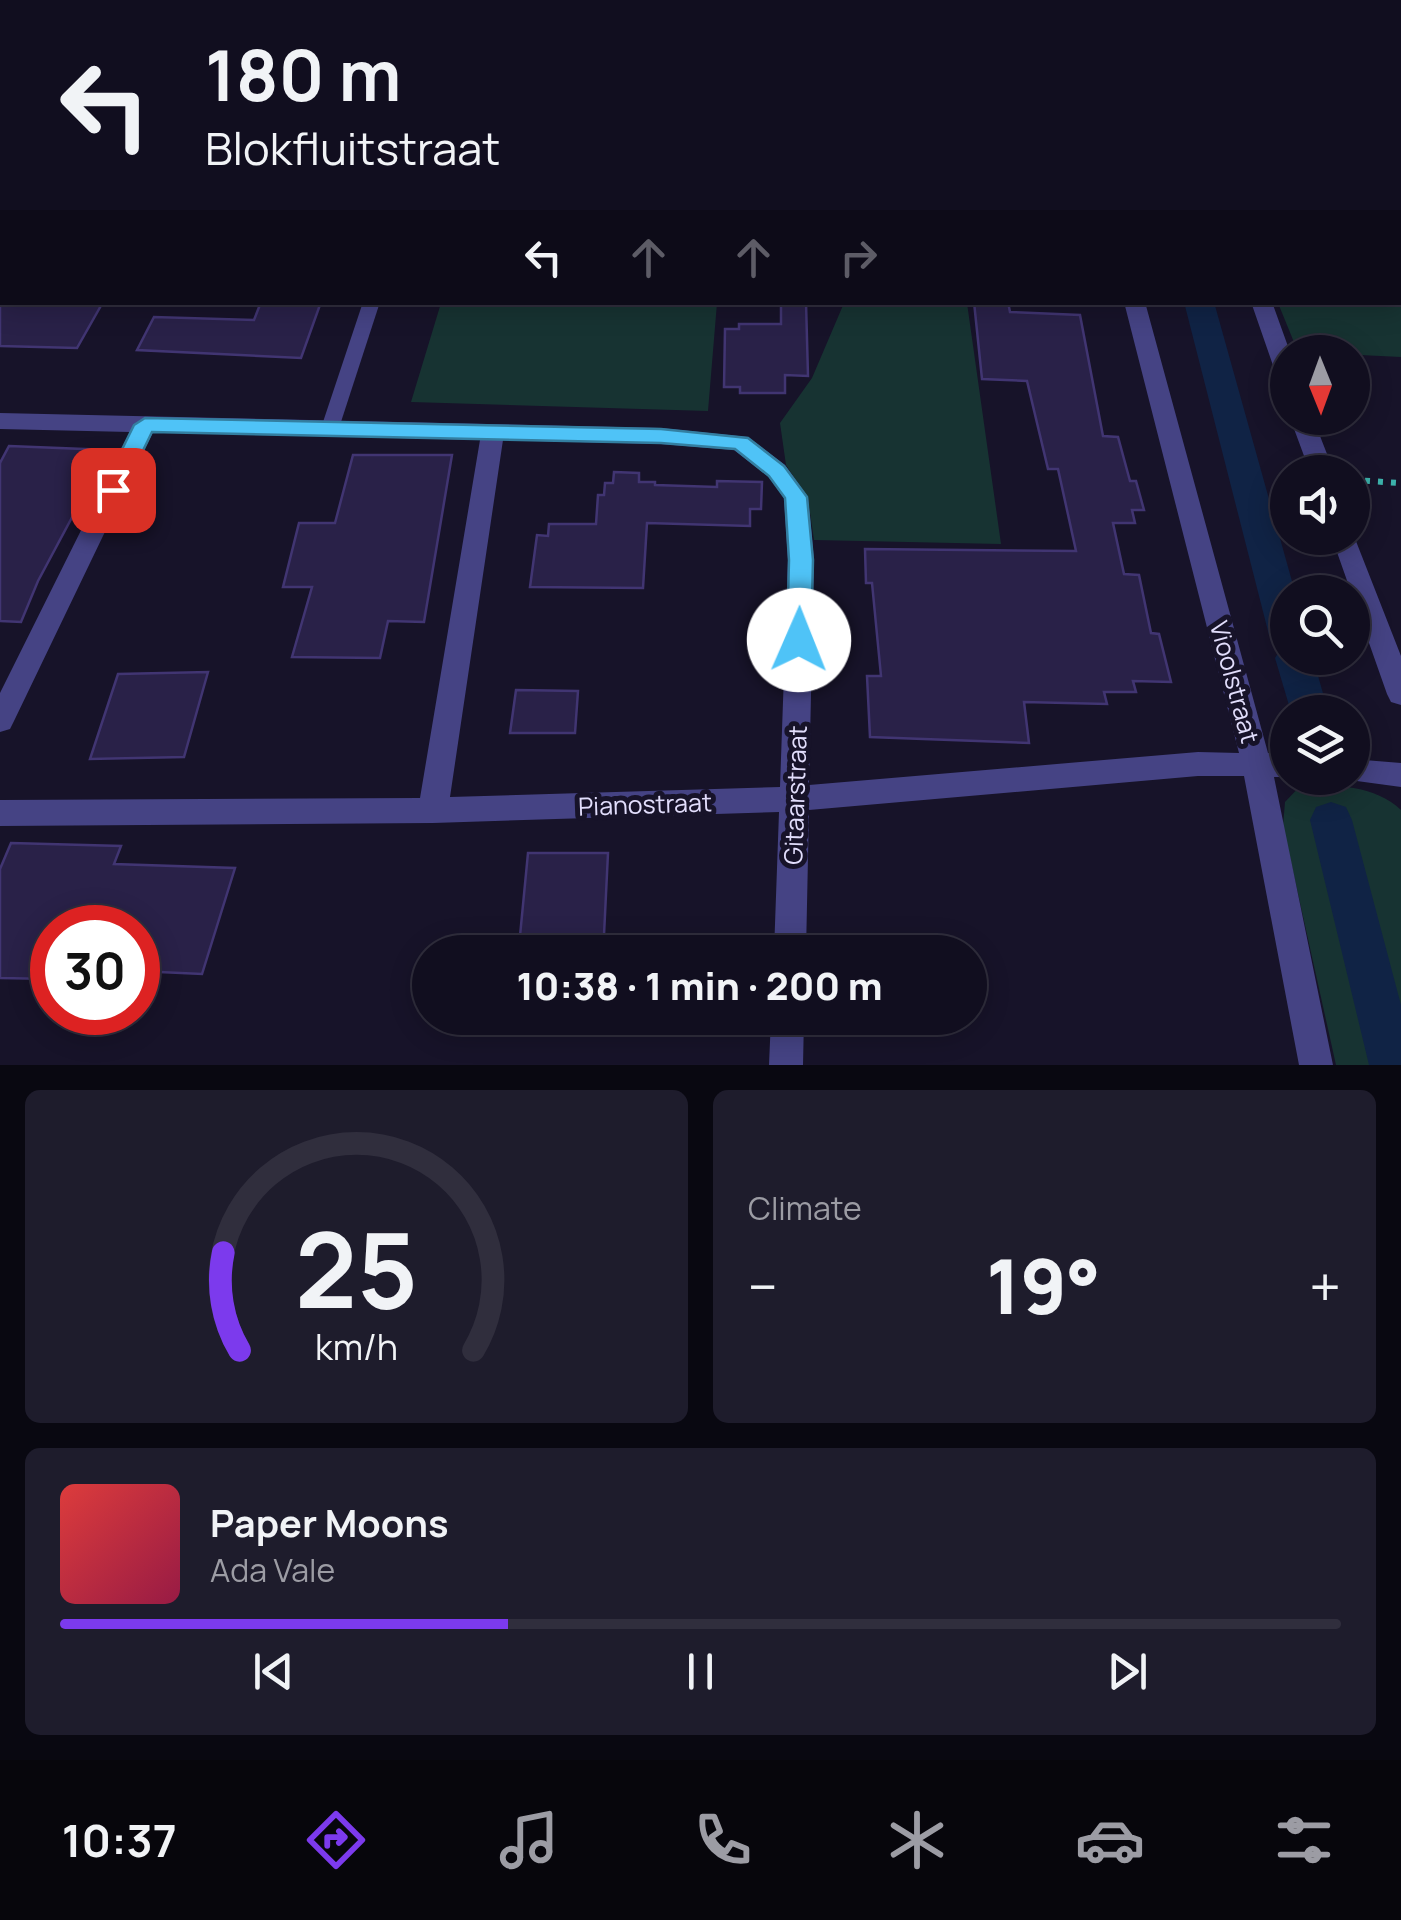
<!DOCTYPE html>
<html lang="en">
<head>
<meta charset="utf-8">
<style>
	:root { --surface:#110e1f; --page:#1e1c2c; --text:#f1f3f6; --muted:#9c9ca4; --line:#302e3d; --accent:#7c3aed }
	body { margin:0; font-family:Manrope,sans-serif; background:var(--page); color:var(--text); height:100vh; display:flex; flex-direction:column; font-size:38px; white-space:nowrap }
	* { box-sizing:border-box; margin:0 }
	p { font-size:32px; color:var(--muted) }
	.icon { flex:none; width:55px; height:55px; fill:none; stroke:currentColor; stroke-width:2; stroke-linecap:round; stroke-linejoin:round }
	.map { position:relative; height:1065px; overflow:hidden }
	.side { display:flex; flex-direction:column; gap:25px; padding:25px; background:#090811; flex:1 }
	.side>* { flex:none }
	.hud { position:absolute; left:0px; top:0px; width:1402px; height:305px; box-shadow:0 5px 25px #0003,0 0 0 2px var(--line); background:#110e1f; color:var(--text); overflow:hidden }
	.needle { width:65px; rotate:179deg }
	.tools { position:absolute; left:1270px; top:335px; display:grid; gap:20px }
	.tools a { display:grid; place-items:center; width:100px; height:100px; border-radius:50%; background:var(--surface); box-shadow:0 5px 25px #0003,0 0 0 2px var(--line); font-size:50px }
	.speed { position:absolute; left:30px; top:905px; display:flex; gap:20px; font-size:50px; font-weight:700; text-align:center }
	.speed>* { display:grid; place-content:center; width:130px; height:130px; border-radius:50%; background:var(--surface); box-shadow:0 5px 25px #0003,0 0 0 2px var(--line); line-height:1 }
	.speed .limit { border:15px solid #d22; background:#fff; color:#111 }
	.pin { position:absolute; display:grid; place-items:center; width:85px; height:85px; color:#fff; margin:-42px; border-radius:20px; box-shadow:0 5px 15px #0006 }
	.me { position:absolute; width:110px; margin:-55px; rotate:1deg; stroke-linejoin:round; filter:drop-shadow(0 0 8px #0008) }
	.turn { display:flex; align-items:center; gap:35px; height:210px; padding:0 40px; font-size:45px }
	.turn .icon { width:130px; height:130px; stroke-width:2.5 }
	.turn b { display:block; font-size:70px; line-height:85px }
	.lanes { display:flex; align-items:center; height:95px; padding:0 40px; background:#0003; justify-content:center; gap:50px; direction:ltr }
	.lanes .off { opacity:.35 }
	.big { font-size:75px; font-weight:800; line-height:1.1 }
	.side .tile { flex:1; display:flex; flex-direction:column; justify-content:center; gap:15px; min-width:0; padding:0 35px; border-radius:15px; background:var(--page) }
	.side .dial { align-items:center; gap:0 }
	.dial svg { height:260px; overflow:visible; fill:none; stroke:var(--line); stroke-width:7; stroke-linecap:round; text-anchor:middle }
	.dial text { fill:var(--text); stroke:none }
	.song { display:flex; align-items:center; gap:30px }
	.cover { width:120px; height:120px; border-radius:15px; background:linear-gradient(135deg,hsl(0 70% 55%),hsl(340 70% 35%)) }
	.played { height:10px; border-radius:5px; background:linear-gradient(90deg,var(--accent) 35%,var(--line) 35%) }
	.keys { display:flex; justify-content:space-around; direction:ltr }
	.heat { display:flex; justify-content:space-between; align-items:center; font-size:55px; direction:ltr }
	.side .tiles { flex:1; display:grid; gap:25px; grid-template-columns:1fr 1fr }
	.tile:last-child { grid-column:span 2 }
	.trip { position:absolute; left:412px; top:935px; width:575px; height:100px; border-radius:50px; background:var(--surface); box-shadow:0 5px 25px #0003,0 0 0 2px var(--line); font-weight:800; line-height:100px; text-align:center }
	.dock { display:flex; height:160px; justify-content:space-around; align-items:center; background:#07060c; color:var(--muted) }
	.dock .icon { width:70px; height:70px }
	.dock .on { color:var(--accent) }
	.dock b { font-size:45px; color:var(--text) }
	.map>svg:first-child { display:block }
</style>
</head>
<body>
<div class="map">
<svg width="1401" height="1065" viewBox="0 0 1401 1065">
	<rect width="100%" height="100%" fill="#171329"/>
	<!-- green -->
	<path fill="#173332" d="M0 0H1143L1144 2H2V104Z
		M1401 274V357L1298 352 1278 303 1400 302Z
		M441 303H717L708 411 411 402Z
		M844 303H967L1001 544 814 540 808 499 786 465 780 423 812 378Z
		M1303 783C1337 786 1375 785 1401 810V1065H1336L1283 826 1285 802Z"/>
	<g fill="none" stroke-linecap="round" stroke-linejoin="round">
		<!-- canal -->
		<path fill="#102345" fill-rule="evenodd" d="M1091 0H1113L1114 2H1092Z
			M1184 302H1214L1295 592H1288V658H1313L1326 704 1321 712H1291L1275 658 1282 647 1275 645 1269 635Z
			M1331 802 1346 807 1352 820 1401 1005V1065H1369L1310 820 1316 807Z"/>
	</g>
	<!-- building -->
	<path fill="#292148" stroke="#413572" stroke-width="2.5" d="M0 302H103L77 348 0 346Z
		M261 302H321L301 358 137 350 154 317 254 320Z
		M781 302H806L808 376 785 375V393H740V387H724L725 329H739V324H781Z
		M974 302H1008L1010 312 1080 315 1103 436 1118 437 1130 481H1136L1144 510H1132L1135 523H1113L1124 574 1139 575 1151 633 1159 634 1171 682 1133 681 1136 692H1104L1107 704 1024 702 1029 743 870 737 867 676H881L872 583H866L865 549 1076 551 1058 469H1048L1027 381 982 379Z
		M9 446 108 450 38 581 21 622 0 621V463Z
		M353 455H452L424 622 388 621 380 658 292 657 312 587H283L299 523H335Z
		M614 472 639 473V482H655V485L717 487V481L762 482 761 509H750V526L647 523 643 588 530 587 537 535 548 536 549 524H596L598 495H604L605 483H613Z
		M208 672 184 757 90 759 118 674Z
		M516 690 578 691 575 733H510Z
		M11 843 121 846 114 864 235 868 202 974 138 971V928H52V979L0 978V869Z
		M528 853H608L604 935 520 936Z"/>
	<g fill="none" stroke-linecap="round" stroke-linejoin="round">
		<!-- path -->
		<path stroke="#3cb2ab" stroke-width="6" stroke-dasharray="5 8" stroke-linecap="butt" d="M1352 480 1401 483"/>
		<!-- service -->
		<path fill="#454384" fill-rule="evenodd" d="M363 302H380L339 428 337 432H323L321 428Z"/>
		<!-- minor -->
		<path fill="#454384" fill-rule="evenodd" d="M2 141V155L0 156V142Z
			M1124 302H1145L1268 753H1288V777H1274L1333 1065H1299L1244 776H1198L809 810 806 952H774L779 812 433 823 0 826V800L420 798 480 440 153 432 14 721 10 729 0 732V693L130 432 0 429V413L661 428 748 437 785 465 808 497 814 560 809 785 1198 752 1239 753ZM503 440 661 444 734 450 769 477 784 498 788 560 780 787 450 797Z
			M1352 759 1401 763V787L1342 779 1352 778Z
			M771 1018H804L803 1065H769Z"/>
		<!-- tertiary -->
		<path fill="#454384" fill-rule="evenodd" d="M1143 0H1159L1160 2H1144Z
			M1251 302H1272L1290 352 1288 384 1277 377Z
			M1290 418H1313L1334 472H1310Z
			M1352 531 1401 656V705L1391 702 1387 694 1332 538H1352Z"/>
	</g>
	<!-- route -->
	<path fill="#4fc3f7" stroke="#337fa1" stroke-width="2.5" d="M145 418 661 429 748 438 784 466 807 497 813 560 811 640 808 646H791L787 640 789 560 785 498 769 476 735 449 661 443 152 432 121 496H105L102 490 134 425Z"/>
	<g text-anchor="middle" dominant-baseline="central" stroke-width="10" stroke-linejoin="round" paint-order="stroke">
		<!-- street labels -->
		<g font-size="25" fill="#e2defc" stroke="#171329">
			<text transform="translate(1235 682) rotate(75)">Vioolstraat</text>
			<text transform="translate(795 795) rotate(-88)">Gitaarstraat</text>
			<text transform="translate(645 804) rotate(-2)">Pianostraat</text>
		</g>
	</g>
</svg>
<div class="tools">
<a><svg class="needle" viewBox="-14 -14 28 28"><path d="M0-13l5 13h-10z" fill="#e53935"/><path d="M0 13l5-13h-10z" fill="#9c9ca4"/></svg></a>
<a><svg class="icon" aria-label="sound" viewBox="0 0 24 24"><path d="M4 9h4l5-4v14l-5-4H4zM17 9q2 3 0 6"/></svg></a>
<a><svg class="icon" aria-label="search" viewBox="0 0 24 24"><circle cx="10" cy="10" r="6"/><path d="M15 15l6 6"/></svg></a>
<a><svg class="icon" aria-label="layers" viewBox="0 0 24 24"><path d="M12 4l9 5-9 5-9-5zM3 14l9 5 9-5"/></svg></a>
</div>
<div class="speed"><div class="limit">30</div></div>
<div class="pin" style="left:113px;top:490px;background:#d93025"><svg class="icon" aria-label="arrive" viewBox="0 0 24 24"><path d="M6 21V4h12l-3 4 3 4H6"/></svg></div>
<svg class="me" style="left:799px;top:640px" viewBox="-20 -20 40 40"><circle r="19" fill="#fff"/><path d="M0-13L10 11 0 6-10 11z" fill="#4fc3f7"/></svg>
<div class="trip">10:38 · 1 min · 200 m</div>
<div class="hud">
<div class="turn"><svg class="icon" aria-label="left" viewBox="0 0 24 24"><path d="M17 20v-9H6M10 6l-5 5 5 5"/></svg><div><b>180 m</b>Blokfluitstraat</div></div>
<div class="lanes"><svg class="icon" aria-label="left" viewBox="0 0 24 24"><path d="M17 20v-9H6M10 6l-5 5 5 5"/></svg><svg class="icon off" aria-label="ahead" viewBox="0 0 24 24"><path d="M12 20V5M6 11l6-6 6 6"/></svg><svg class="icon off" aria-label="ahead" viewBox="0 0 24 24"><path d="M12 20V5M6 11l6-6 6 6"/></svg><svg class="icon off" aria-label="right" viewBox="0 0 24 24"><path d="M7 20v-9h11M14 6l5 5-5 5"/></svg></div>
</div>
</div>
<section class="side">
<div class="tiles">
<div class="tile dial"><svg viewBox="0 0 100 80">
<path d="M14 69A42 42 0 1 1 86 69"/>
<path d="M14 69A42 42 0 0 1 9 39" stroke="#7c3aed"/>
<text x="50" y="56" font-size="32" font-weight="700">25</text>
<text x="50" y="72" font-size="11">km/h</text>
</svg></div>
<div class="tile"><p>Climate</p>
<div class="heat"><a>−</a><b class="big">19°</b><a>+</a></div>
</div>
<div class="tile">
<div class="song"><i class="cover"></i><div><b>Paper Moons</b><p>Ada Vale</p></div></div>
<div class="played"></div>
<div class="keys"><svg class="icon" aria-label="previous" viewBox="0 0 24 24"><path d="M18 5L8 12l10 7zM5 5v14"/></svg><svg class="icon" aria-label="pause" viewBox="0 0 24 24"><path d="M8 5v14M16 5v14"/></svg><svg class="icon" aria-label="next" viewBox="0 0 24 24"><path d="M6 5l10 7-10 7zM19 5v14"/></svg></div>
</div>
</div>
</section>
<nav class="dock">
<b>10:37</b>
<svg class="icon on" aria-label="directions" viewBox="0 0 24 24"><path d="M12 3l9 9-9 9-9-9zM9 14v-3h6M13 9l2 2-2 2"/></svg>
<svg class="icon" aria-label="music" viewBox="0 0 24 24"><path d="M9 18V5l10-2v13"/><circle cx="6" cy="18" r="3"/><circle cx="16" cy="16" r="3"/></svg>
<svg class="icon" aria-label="phone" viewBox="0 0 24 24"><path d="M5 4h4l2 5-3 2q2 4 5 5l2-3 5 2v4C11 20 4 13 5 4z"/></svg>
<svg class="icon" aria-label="climate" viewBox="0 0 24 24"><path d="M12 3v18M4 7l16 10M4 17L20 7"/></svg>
<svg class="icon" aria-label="car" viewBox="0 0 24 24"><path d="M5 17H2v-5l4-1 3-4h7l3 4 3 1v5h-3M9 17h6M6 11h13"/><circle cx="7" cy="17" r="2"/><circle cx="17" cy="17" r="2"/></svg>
<svg class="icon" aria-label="filters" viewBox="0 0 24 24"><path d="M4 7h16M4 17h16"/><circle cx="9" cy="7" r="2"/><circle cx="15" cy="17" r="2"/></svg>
</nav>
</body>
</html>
